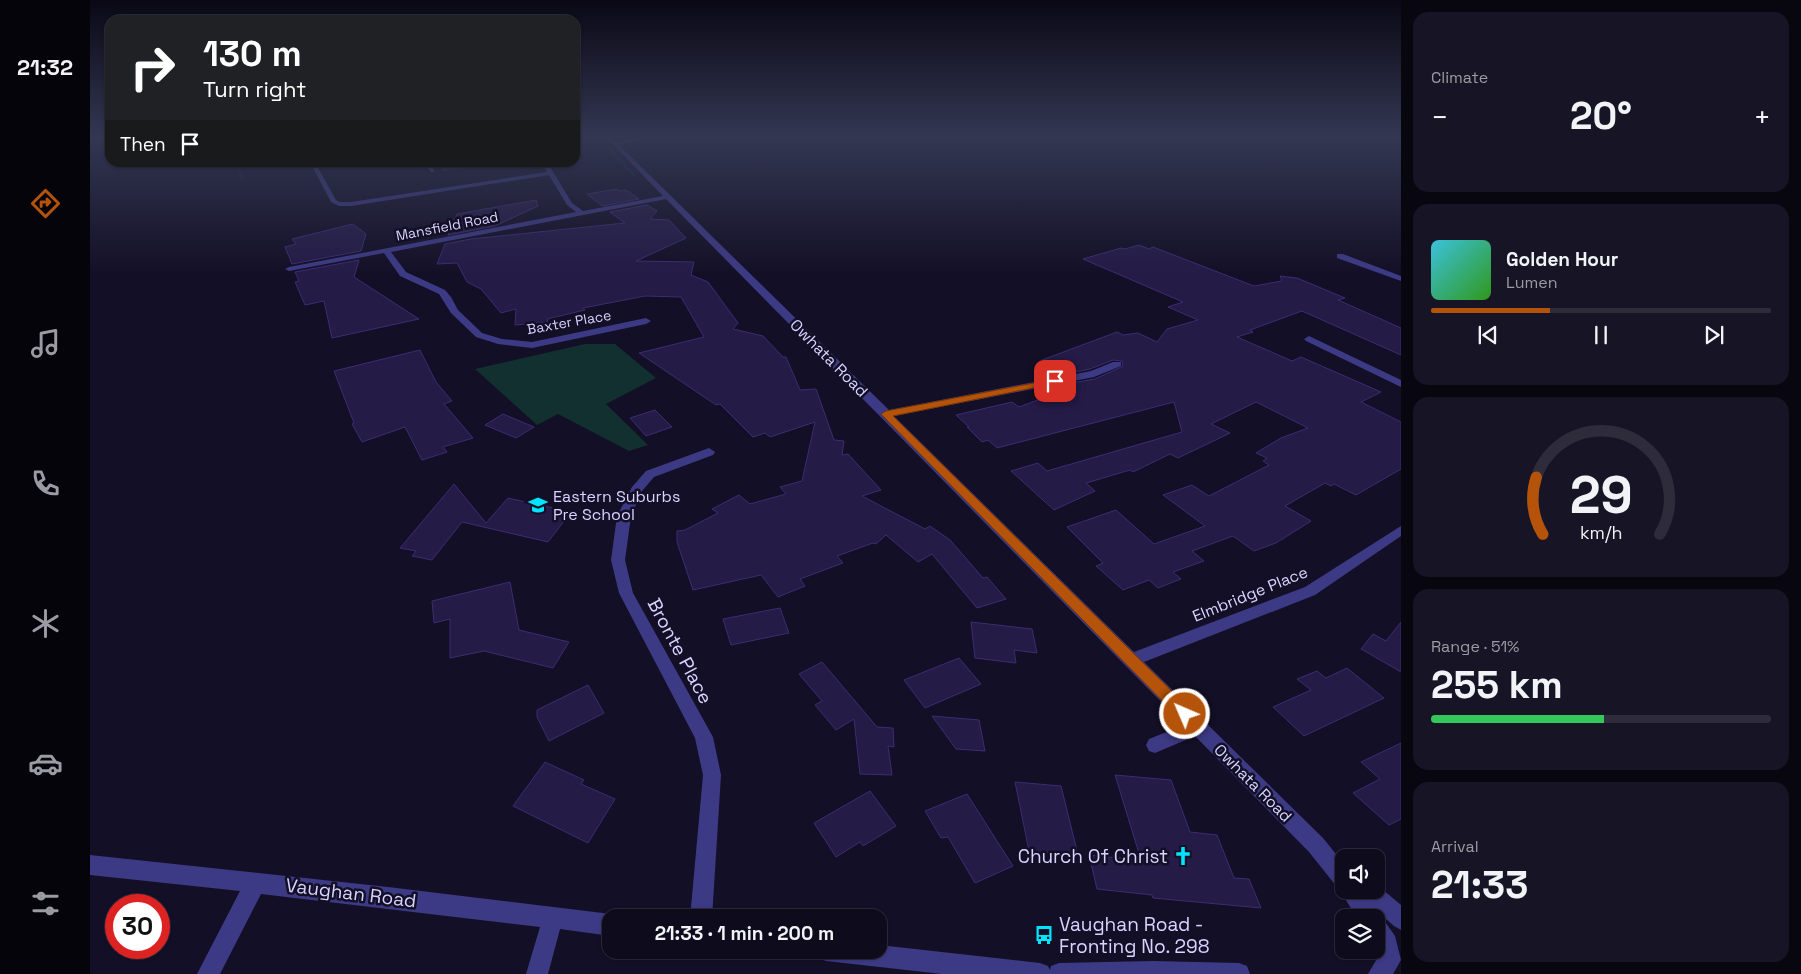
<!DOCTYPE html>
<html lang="en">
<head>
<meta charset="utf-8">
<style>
	:root { --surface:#0e0b1c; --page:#171425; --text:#f1f3f6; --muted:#9b9ba3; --line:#2e2b3b; --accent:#b45309 }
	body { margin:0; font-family:"Space Grotesk",sans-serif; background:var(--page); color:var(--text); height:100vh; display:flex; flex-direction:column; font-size:19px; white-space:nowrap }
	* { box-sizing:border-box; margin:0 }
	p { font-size:16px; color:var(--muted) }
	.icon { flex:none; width:28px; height:28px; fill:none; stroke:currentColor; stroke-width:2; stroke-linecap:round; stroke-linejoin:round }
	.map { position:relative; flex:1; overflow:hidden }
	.side { display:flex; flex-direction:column; gap:12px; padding:12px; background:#08060f; width:400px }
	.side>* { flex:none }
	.hud { position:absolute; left:15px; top:15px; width:475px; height:152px; border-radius:15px; box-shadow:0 1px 4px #0004,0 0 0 1px var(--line); background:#202124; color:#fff; overflow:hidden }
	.fabs { position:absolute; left:1245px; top:849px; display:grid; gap:10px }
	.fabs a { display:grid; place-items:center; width:50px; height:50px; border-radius:10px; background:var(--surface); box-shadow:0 1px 4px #0004,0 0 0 1px var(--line); font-size:25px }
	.speed { position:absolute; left:15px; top:894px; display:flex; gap:10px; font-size:25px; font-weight:700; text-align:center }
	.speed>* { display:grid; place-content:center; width:65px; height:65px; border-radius:50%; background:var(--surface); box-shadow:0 1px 4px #0004,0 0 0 1px var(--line); line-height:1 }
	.speed .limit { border:8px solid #d22; background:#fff; color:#111 }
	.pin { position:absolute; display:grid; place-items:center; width:42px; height:42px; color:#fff; margin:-21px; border-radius:10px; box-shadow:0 2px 8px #0006 }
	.me { position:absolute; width:55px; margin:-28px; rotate:315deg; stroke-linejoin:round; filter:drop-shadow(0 0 4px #0008) }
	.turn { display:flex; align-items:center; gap:18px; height:105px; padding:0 15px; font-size:22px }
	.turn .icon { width:65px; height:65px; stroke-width:2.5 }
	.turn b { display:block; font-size:35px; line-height:42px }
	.then { display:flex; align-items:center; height:48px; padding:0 15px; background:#0003; gap:10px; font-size:19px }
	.big { font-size:38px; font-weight:700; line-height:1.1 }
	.side .tile { flex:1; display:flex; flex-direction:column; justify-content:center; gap:8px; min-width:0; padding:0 18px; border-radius:15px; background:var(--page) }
	.side .dial { align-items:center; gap:0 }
	.dial svg { height:130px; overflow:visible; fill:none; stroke:var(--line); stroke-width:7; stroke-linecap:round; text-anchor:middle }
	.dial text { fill:var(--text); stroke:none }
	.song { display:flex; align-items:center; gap:15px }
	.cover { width:60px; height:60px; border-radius:8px; background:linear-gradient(135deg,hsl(190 70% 55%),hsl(110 70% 35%)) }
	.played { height:5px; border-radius:2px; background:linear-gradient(90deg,var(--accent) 35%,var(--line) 35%) }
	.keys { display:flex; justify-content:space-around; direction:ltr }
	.heat { display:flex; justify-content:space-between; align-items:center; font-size:28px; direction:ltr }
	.charge { height:8px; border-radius:4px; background:linear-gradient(90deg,#34c759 51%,var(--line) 0) }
	.trip { position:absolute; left:512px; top:909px; width:285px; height:50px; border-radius:15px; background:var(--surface); box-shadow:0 1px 4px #0004,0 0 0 1px var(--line); font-weight:700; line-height:50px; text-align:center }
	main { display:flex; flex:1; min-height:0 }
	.menu { display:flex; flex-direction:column; width:90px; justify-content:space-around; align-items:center; background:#06040b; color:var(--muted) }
	.menu .icon { width:35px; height:35px }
	.menu .active { color:var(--accent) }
	.menu b { font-size:22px; color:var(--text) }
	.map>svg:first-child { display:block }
</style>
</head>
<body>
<main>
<nav class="menu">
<b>21:32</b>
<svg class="icon active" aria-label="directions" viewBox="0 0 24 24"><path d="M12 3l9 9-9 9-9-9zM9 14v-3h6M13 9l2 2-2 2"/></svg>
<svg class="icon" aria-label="music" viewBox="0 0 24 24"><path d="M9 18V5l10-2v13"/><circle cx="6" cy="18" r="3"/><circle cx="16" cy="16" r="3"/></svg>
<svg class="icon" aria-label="phone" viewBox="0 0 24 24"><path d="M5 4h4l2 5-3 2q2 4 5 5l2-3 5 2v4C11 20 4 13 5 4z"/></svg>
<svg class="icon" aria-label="climate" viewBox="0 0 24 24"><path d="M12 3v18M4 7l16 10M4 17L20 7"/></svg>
<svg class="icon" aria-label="car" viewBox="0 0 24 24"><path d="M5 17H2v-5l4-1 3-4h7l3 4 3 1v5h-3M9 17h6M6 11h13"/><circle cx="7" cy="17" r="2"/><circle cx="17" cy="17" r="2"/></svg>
<svg class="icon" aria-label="filters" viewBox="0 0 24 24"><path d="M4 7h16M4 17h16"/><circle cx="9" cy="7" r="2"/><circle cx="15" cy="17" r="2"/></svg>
</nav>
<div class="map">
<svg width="1311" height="974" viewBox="0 0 1311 974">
	<rect width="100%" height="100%" fill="#130f26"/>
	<!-- green -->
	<path fill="#12302f" d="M346 163H412L353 171Z
		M495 344H525L566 378 516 404 558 445 539 451 468 414 447 425 385 369Z"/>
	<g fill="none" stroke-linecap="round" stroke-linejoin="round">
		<!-- stream -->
		<path stroke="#0a1f44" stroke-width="3" d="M508 137 544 175
			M147 162 152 179"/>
	</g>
	<!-- building -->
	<path fill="#241b47" stroke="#3b2d73" d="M527 189 530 191 536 190 549 199 512 206 497 194Z
		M446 200 448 206 405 226 358 235 367 214Z
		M557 205 567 211 560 219 579 220 596 238 546 261 604 262 601 275 618 282 648 323 643 329 673 336 693 357H696L710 390 726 389 744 440 754 441 752 455 758 454 791 490 772 496 835 529 840 526 860 540 893 578 897 577 916 599 887 608 842 554 828 562 796 535 786 544 783 543 747 556 753 563 710 579 715 586 688 597 671 575 603 590 587 542V531L595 530 628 513 622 509 649 495 660 504 696 494 690 487 712 481 725 422 680 437 675 433 663 437 630 404 626 405 549 353 614 337 591 297 555 296 493 308 495 310 457 319 458 322 425 325 426 309 411 313 391 289 377 282 367 263 347 264 355 244 381 239 535 223 520 212Z
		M263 224 276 234 271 251 202 264 195 247 206 244 202 239Z
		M1049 245 1059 249 1063 247 1164 286 1192 281 1190 276 1207 278 1255 298 1248 300 1311 328V355L1212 311 1160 330 1163 332 1147 337 1202 361 1211 357 1291 392 1271 402 1311 422V469L1266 495 1244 484 1241 486 1235 483 1195 506 1221 521 1186 543 1164 551 1143 536 1102 551 1114 561 1083 572 1091 579 1068 588 1059 580 1033 590 1006 566 1013 563 977 527 1026 510 1064 544 1115 526 1073 495 1102 485 1119 496 1179 465 1173 461 1177 458 1166 453 1191 438 1218 428 1166 402 1121 424 1140 433 1088 458 1080 454 1043 472 1040 470 996 483 1005 491 964 510 921 471 948 463 957 471 1092 432 1084 402 907 448 898 440 892 442 877 427H879L866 415 922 402 929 407 985 386 981 383 1005 379 1033 366 1032 361 1023 360 1000 369 967 376 948 365 955 362 952 360 1027 332 1033 335 1048 333 1067 342 1077 329 1108 320 1078 307 1093 302 993 259 1031 248 1035 249Z
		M269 260 264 277 329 319 242 338 234 301 215 305 205 282 209 281 205 272Z
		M330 350 346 382 362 401 354 404 383 438 353 447 357 452 332 460 315 427 272 442 262 424 264 423 244 371Z
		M565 410 582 427 556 436 540 418Z
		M413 414 444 427 426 438 395 425Z
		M364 484 396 523 418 498 481 512 458 542 372 522 342 560 322 556 326 551 310 548Z
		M420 582 429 630 479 642 463 668 394 651 360 658V619L344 623 342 601Z
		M690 608 699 633 641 645 633 619Z
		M881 622 942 629 947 653 924 650 926 663 885 658Z
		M1311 622V672L1271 649 1283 634 1296 641Z
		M869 658 891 684 835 708 814 680Z
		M732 662 787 727 803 728 804 747 798 746 802 775 770 774 764 719 746 730 725 705 732 701 709 674Z
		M1257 668 1294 698 1214 736 1183 707 1221 690 1207 679 1227 671 1236 678Z
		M498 685 514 713 459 741 447 717V710Z
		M842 716 889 720 895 751 866 749Z
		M1311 743V819L1299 825 1263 793 1290 779 1271 762Z
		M455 762 494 780 491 784 525 799 498 843 423 806Z
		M1025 775 1081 780 1100 832 1127 835 1144 878 1159 879 1171 908 1063 898 1062 895 1007 889 999 855 1051 860Z
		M925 782 971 786 988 855 939 851Z
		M780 791 806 826 773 846 770 842 746 857 724 823Z
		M877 794 923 866 885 883 858 837 851 838 835 811Z"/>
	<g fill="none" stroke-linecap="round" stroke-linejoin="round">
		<!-- minor -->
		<path fill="#3d3a85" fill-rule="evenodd" d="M516 137H521L526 142 548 137H560L529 145 799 410 1001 371 1023 362H1031V366L1004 377 804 416 1044 652 1215 587 1311 526V536L1225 595 1054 662 1233 838 1254 864V890H1286V884L1311 905V930L1304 926 1289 913 1305 936 1311 960 1303 974H1278L1288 957 1286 947V918H1267L1254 897 1251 889 1247 887 1219 852 1105 736 1065 753 1059 751 1056 745 1059 739 1094 725 576 199 301 252 316 272 355 290 361 297 368 310 392 333 412 339 442 342 556 318 561 321 556 324 442 348 408 344 386 337 361 313 349 294 310 276 294 253 199 271 195 269 199 267 486 212 477 205 459 175 261 206H249L241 202 221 164 238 162 227 166 246 200 250 202H261L457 172 451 162H457L482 203 493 211 573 196Z
			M333 162H339L345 172H341Z
			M1247 254H1253L1311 276V281L1247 258Z
			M1219 336 1311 380V387L1216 341 1214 339Z
			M619 448 625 452 623 455 564 477 552 491 541 516 535 560 543 593 623 737 631 775 622 918H600L613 775 605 738 529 593 521 560 527 516 542 487 556 471Z
			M0 855 298 887 521 914 529 918H521V936L470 929 458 974H436L450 927 171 894 130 974H107L150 891 0 875Z
			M789 945 950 963 958 966 960 970 961 966 969 963 1063 961 1149 963 1157 966 1160 974H852L736 961 728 958 725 950H789Z"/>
	</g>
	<!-- sky -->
	<linearGradient id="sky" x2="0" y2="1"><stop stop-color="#0a0815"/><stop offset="0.5" stop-color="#333752"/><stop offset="1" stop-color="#333752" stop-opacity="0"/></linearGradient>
	<rect width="1311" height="274" fill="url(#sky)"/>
	<!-- route -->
	<path fill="#b45309" stroke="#753606" d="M965 379H968V383L803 416 1100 709 1102 714 1100 718 1095 720 1089 718 791 414 796 411Z"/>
	<!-- icons -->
	<defs>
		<g id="school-bare" transform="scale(1.5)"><path d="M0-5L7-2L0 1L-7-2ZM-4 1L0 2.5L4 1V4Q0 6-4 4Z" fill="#00e5ff" stroke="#130f26" stroke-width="2.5" paint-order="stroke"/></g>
		<g id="church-bare" transform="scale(1.5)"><path d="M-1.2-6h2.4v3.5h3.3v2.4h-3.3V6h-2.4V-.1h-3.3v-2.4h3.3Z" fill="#00e5ff" stroke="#130f26" stroke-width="2.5" paint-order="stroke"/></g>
		<g id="bus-bare" transform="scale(1.5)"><path d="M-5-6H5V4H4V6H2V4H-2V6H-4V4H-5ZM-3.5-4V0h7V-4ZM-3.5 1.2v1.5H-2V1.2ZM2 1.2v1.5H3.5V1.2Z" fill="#00e5ff" stroke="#130f26" stroke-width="2.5" paint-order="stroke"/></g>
	</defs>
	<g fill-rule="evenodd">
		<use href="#school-bare" x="448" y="505"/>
		<use href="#church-bare" x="1093" y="856"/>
		<use href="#bus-bare" x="954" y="935"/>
	</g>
	<g text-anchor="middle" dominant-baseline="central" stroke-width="5" stroke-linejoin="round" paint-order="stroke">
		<!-- far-street labels -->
		<g font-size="14" fill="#d9d4ff" stroke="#130f26">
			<text transform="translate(357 226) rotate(-11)">Mansfield Road</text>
			<text transform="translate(479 322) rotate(-10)">Baxter Place</text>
		</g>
		<!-- street labels -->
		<g font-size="16" fill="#d9d4ff" stroke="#130f26">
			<text transform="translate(739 358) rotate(45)">Owhata Road</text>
			<text transform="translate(1160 594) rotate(-22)">Elmbridge Place</text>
			<text transform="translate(1163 783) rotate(45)">Owhata Road</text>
		</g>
		<!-- poi labels -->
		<g font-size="16" fill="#d9d4ff" stroke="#130f26" text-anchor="start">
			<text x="463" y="496">Eastern Suburbs<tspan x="463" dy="18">Pre School</tspan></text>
		</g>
		<!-- near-street labels -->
		<g font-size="19" fill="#d9d4ff" stroke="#130f26">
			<text transform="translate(590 651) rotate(62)">Bronte Place</text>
			<text transform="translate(261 893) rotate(7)">Vaughan Road</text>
		</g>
		<!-- near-poi labels -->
		<g font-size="19" fill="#d9d4ff" stroke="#130f26" text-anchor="end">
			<text x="1078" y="856">Church Of Christ</text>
			<text x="969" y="924" text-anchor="start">Vaughan Road -<tspan x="969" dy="22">Fronting No. 298</tspan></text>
		</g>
	</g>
</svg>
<div class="fabs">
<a><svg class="icon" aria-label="sound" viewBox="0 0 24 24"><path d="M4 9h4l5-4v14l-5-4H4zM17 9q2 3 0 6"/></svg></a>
<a><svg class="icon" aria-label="layers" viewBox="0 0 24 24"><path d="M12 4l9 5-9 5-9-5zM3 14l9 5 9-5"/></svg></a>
</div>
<div class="speed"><div class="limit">30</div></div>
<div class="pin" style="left:965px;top:381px;background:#d93025"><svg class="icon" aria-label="arrive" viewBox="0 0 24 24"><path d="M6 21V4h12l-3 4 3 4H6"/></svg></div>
<svg class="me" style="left:1095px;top:714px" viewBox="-20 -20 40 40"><circle r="17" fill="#b45309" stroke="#fff" stroke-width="3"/><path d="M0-11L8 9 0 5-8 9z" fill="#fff"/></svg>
<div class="trip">21:33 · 1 min · 200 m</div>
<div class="hud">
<div class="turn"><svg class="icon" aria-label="right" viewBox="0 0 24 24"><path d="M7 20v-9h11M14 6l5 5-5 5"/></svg><div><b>130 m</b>Turn right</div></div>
<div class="then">Then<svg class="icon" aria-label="arrive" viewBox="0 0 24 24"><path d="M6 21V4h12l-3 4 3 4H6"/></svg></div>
</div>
</div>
<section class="side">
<div class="tile"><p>Climate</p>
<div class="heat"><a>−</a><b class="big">20°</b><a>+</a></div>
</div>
<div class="tile">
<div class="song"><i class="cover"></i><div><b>Golden Hour</b><p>Lumen</p></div></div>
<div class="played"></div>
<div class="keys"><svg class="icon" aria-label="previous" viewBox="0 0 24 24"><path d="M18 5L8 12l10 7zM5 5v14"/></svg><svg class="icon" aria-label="pause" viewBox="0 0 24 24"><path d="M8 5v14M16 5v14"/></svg><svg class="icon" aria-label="next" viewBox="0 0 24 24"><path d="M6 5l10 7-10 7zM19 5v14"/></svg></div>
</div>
<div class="tile dial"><svg viewBox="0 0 100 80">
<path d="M14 69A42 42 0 1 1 86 69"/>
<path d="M14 69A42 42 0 0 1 10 34" stroke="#b45309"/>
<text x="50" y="56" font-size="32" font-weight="700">29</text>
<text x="50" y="72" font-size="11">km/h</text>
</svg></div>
<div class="tile"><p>Range · 51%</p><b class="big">255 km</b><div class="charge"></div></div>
<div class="tile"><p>Arrival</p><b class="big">21:33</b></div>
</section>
</main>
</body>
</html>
